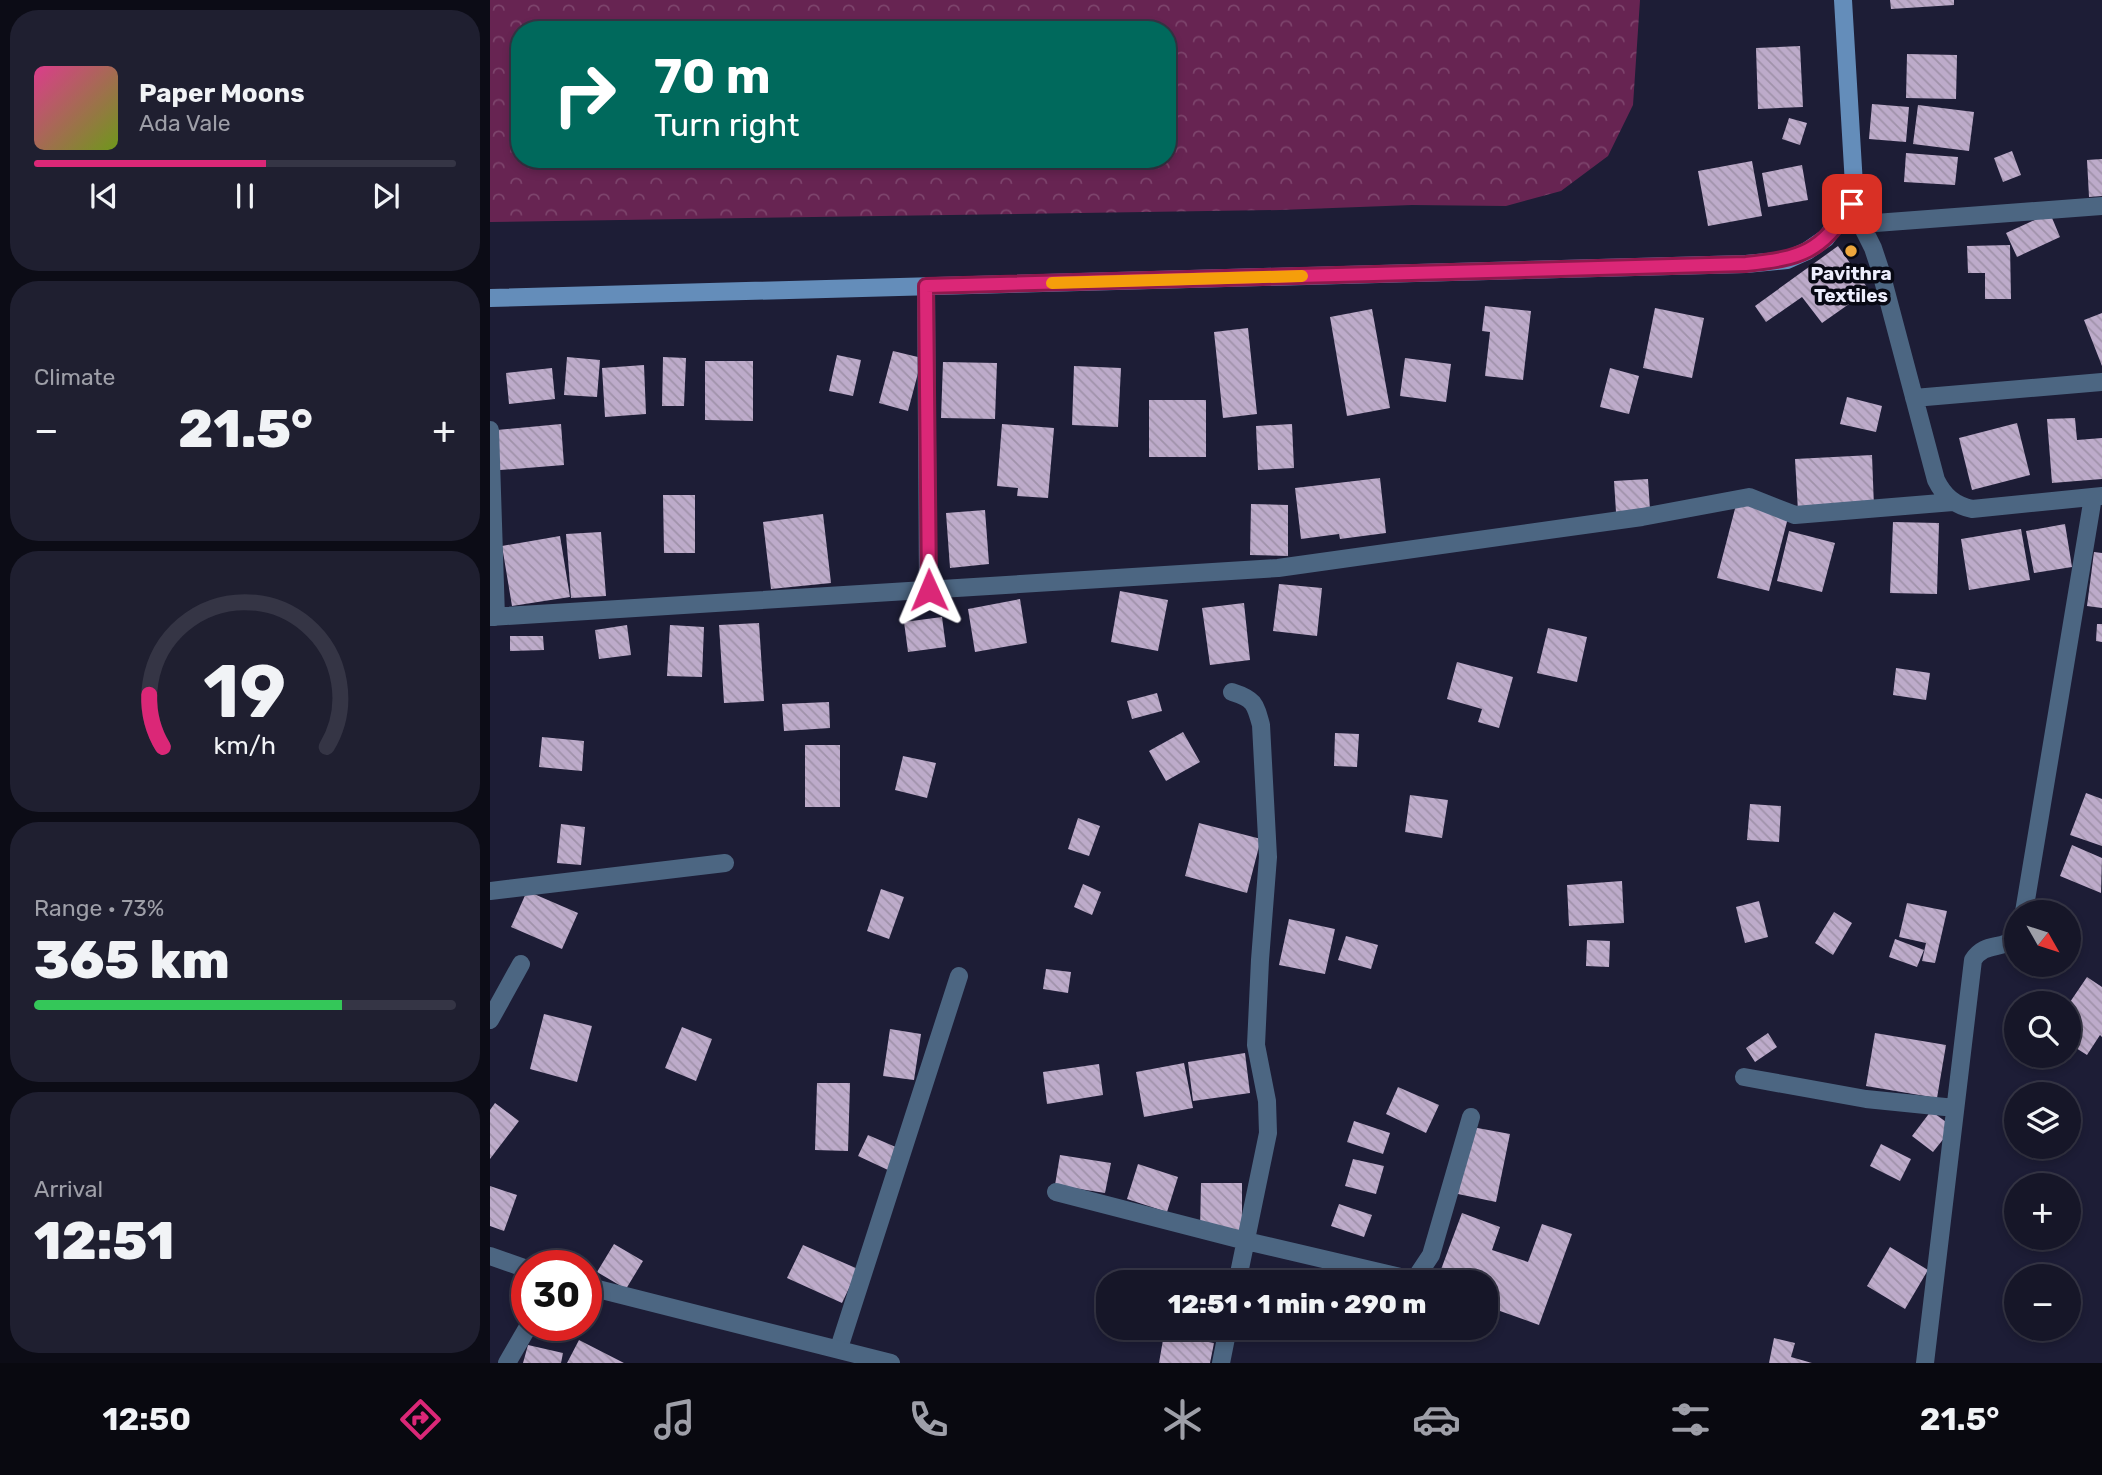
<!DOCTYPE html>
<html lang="en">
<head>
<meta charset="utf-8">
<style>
	:root { --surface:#161628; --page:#1f1f30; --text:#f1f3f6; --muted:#9e9fa8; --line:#353545; --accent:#db2777 }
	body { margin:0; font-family:Rubik,sans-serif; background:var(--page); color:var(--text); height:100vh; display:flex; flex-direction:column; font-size:26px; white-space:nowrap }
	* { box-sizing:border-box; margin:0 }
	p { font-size:23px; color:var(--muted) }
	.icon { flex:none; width:38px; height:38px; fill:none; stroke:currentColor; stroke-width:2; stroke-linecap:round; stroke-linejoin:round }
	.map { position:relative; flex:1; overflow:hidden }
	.sheet { display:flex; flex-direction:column; gap:10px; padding:10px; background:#0c0c16; width:490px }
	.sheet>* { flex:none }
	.banner { position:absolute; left:21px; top:21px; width:665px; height:147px; border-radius:28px; box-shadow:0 4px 10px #0003,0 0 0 2px var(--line); background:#00695c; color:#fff; overflow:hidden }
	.needle { width:46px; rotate:129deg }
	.controls { position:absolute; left:1514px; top:900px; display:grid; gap:14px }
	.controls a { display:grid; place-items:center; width:77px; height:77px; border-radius:50%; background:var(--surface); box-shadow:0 4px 10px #0003,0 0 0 2px var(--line); font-size:35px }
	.speed { position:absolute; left:21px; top:1250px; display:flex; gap:14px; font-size:35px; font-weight:700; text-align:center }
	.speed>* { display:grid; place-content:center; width:91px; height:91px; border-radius:50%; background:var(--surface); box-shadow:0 4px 10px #0003,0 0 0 2px var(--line); line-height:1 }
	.speed .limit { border:10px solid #d22; background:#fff; color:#111 }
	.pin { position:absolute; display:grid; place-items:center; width:60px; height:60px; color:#fff; margin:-30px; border-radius:14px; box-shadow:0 4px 10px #0006 }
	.me { position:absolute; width:77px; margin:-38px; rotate:359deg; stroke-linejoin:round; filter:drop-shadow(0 0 5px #0008) }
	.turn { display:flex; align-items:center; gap:24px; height:147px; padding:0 28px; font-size:32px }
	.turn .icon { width:91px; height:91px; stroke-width:2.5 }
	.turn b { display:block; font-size:49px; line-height:60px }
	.big { font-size:52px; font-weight:800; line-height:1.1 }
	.sheet .widget { flex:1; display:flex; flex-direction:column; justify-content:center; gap:10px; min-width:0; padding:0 24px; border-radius:28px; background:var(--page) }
	.sheet .dial { align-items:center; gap:0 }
	.dial svg { height:182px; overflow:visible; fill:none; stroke:var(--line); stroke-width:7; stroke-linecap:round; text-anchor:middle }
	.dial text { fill:var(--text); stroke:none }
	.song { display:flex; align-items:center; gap:21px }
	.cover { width:84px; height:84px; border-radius:10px; background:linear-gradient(135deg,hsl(330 70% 55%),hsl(80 70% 35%)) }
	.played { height:7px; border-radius:4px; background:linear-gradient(90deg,var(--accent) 55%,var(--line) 55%) }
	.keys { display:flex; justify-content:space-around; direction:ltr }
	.heat { display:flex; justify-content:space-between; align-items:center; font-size:38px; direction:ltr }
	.charge { height:10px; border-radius:5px; background:linear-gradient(90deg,#34c759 73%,var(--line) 0) }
	.trip { position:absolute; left:606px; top:1270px; width:402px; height:70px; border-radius:28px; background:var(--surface); box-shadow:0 4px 10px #0003,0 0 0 2px var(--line); font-weight:800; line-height:70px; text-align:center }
	.tab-bar { display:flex; height:112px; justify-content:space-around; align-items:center; background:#090910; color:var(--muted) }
	.tab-bar .icon { width:49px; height:49px }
	.tab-bar .current { color:var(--accent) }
	.tab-bar b { font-size:32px; color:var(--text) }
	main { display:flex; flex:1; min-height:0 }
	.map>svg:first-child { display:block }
</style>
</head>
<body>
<main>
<section class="sheet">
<div class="widget">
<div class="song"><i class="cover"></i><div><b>Paper Moons</b><p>Ada Vale</p></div></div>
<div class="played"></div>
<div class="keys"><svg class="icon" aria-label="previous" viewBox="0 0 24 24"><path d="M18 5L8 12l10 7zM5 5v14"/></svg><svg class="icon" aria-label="pause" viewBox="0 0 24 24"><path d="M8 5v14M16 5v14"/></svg><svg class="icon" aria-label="next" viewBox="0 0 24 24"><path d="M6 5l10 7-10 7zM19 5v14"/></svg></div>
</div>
<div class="widget"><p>Climate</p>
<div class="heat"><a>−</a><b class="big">21.5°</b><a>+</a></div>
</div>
<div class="widget dial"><svg viewBox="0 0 100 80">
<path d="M14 69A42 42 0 1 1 86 69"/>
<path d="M14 69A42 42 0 0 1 8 46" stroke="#db2777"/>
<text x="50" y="56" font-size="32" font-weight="700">19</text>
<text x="50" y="72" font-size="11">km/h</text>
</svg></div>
<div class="widget"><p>Range · 73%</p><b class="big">365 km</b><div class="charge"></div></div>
<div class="widget"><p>Arrival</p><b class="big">12:51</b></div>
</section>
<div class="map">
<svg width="1612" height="1363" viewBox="0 0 1612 1363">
	<defs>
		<pattern id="forest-crowns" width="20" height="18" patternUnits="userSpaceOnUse" patternTransform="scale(1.75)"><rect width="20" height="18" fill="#672452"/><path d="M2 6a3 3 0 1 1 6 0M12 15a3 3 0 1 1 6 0" fill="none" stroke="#7d446c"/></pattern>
		<pattern id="building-back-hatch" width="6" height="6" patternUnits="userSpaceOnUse" patternTransform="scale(1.75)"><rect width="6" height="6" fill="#bdabca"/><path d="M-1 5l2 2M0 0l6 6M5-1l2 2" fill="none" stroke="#a092aa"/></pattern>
	</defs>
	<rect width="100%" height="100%" fill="#1d1d36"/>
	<!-- forest -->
	<path fill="url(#forest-crowns)" fill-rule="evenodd" d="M0 0H1150L1143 105 1118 156 1071 191 1016 206 922 205 790 210 0 222ZM30 30H677V159H30Z"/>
	<!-- building -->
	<path fill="url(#building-back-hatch)" d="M1400 0H1464V5L1401 9Z
		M1310 46 1313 107 1268 109 1266 48Z
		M1417 54 1467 55 1466 99 1416 98Z
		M1382 104 1419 107 1416 142 1379 139Z
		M1428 105 1484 112 1479 151 1423 144Z
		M1299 118 1317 123 1310 145 1292 139Z
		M1522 151 1531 175 1513 182 1504 158Z
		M1416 153 1468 157 1465 185 1414 182Z
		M1612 159V196L1599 197 1597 160Z
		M1262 161 1272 216 1218 226 1208 171Z
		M1312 165 1318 200 1278 207 1272 173Z
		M1560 213 1570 237 1527 257 1516 233Z
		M1520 245 1521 299H1495V273H1478L1477 246Z
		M1348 246 1379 290 1332 323 1312 297 1276 322 1265 306Z
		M995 306 1041 311 1033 380 995 376 1000 332 992 331Z
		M1165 308 1214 318 1202 378 1153 368Z
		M882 309 900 408 857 416 840 317Z
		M1612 313V366L1594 320Z
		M758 328 767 414 733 418 724 332Z
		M403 351 432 358 418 411 389 403Z
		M347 355 371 360 363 396 339 391Z
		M77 357 110 360 107 397 74 395Z
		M173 357 196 358 194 406H172Z
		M915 358 961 364 956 402 910 396Z
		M215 361H263V421L215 420Z
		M453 362 507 363 505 419 451 418Z
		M154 365 156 414 115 417 112 368Z
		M584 366 631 368 628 427 582 425Z
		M62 368 65 399 19 404 16 373Z
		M1120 368 1149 376 1139 414 1110 407Z
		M1357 397 1392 406 1386 432 1350 424Z
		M659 400H716V457H659Z
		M1585 418 1587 440 1612 438V479L1562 483 1557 419Z
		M1527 423 1540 475 1482 490 1469 438Z
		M71 424 74 465 10 470 7 430Z
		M512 424 564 428 558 498 527 496 528 488 507 486Z
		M802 424 804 468 768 470 766 426Z
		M1382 455 1384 507 1308 511 1305 459Z
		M890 478 896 533 850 539 849 534 811 539 805 488Z
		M1158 479 1160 510 1126 512 1124 481Z
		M173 495H205V553H174Z
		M1247 501 1299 514 1279 591 1227 578Z
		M761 504 798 505V556L760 555Z
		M495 510 499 564 460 568 456 513Z
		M333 514 341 583 281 589 273 522Z
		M1403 522 1449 523 1447 594 1400 593Z
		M1575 524 1582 567 1544 573 1536 531Z
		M1531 529 1540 580 1479 590 1471 539Z
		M1299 531 1345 543 1332 592 1287 581Z
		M111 532 116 596 81 598 76 534Z
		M70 536 80 597 22 606 12 546Z
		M1604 552 1612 553V608L1597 606Z
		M789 584 832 588 827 636 783 631Z
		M630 591 678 600 668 651 621 642Z
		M530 599 537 643 485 652 478 609Z
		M754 603 760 660 720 665 712 608Z
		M452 617 456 647 418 652 414 622Z
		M269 623 274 701 234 703 229 625Z
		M1607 624H1612V642L1606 641Z
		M137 625 141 655 109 659 105 630Z
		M180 625 214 627 212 677 177 676Z
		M1058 628 1097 637 1087 682 1047 673Z
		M20 636H53L54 650 20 651Z
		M967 662 1023 677 1009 728 988 722 992 709 957 699Z
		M1406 668 1440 673 1436 700 1403 695Z
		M667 693 672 711 642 719 637 701Z
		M339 702 340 728 294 731 292 704Z
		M693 732 710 762 676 781 659 751Z
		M845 733 869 734 867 767 844 766Z
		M52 737 94 741 92 771 49 767Z
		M315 745H350V807H315Z
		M413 756 446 763 437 798 405 790Z
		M1596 793 1612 799V846L1580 835Z
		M920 795 958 800 952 838 915 832Z
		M1260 804 1291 806 1289 842 1257 840Z
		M588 818 610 826 599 856 578 849Z
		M709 823 771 839 757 893 695 876Z
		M71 824 95 827 91 865 67 863Z
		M1582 845 1612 858 1611 893 1570 876Z
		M1132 881 1134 923 1079 926 1077 885Z
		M593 884 611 892 602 915 584 907Z
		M391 889 414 897 399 939 377 931Z
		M37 891 88 913 72 949 21 927Z
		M1269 901 1278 937 1255 943 1246 907Z
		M1417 903 1457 911 1445 963 1432 961 1436 943 1409 937Z
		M1344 912 1362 923 1343 955 1325 943Z
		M799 919 845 929 835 974 789 965Z
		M856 936 888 945 881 969 848 960Z
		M1405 939 1434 950 1427 967 1399 957Z
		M1097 940 1120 941 1119 967 1096 966Z
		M556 969 581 972 578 993 553 989Z
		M1597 977 1612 987V1037L1610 1035 1597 1055 1578 1043V1005Z
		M54 1014 102 1026 87 1082 40 1069Z
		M192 1027 222 1039 206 1081 175 1068Z
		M400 1029 431 1034 424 1080 393 1076Z
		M1278 1033 1287 1047 1265 1062 1256 1048Z
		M1385 1033 1456 1045 1447 1098 1376 1086Z
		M755 1053 760 1093 703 1101 698 1062Z
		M694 1063 703 1108 654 1117 646 1072Z
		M609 1064 613 1095 557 1104 553 1072Z
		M327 1083H360L358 1151 325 1150Z
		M908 1087 949 1105 936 1133 896 1114Z
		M5 1103 29 1121 0 1159V1110Z
		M1441 1111 1463 1127 1443 1152 1422 1136Z
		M864 1121 900 1133 893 1154 857 1142Z
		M982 1127 1020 1134 1006 1202 968 1194Z
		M378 1135 408 1148 398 1170 368 1156Z
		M1391 1144 1421 1159 1410 1181 1380 1166Z
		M570 1155 621 1163 615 1193 565 1185Z
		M863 1159 894 1166 886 1194 855 1186Z
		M648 1164 688 1177 677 1212 637 1199Z
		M711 1183H752V1232L710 1231Z
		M0 1186 27 1195 14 1231 0 1226Z
		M849 1204 882 1215 874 1237 841 1226Z
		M972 1213 1010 1227 1002 1250 1038 1262 1052 1224 1082 1234 1049 1325 996 1306V1283H946Z
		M124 1244 153 1261 136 1289 107 1272Z
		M313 1245 368 1269 352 1303 297 1278Z
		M1400 1247 1438 1270 1415 1309 1377 1286Z
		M674 1334 724 1343 720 1363H669Z
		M1284 1338 1305 1343 1301 1357 1322 1363H1279Z
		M89 1340 134 1363H77Z
		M38 1345 73 1353 71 1363H33Z"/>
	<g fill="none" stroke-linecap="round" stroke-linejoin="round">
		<!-- minor -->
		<path stroke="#4c6682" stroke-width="18" d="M1361 204 1383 248 1390 269 1446 480C1454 496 1464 505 1482 509L1612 496
			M1372 224 1612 206
			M436 286 438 590
			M1424 398 1612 382
			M0 430 6 617
			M0 617 788 568 1152 517 1259 497 1305 515 1463 502
			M742 692C764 699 765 703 771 725L778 857 770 960 766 1045 777 1101 778 1133 747 1283
			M0 891 235 863
			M1534 912 1603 497
			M0 1020 31 964
			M1254 1077 1376 1099 1465 1108
			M566 1192 756 1241 919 1279 927 1276 941 1255 981 1117
			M349 1348 469 976
			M17 1363 39 1325
			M731 1363 738 1328
			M1435 1363 1483 960C1495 941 1512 951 1526 937"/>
		<!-- tertiary -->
		<path stroke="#4c6682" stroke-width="18" d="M0 1256 37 1269
			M96 1286 401 1363"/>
		<!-- secondary -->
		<path stroke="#648dba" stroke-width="18" d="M0 298 1256 264 1297 260 1317 251 1336 238 1361 204 1364 185 1353 0"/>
	</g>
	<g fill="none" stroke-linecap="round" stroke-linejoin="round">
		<!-- route casing -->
		<g stroke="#8e194d" stroke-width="18">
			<path id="route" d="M439 590 436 286 1256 264C1312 258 1330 253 1362 204"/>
		</g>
		<!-- route -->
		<use href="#route" stroke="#db2777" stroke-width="12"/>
		<!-- slow -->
		<path stroke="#f59e0b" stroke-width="12" d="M562 283 812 276"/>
	</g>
	<!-- markers -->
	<circle fill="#efa73d" stroke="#080914" stroke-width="2.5" cx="1361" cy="251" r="7"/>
	<g text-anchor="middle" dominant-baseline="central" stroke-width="7" stroke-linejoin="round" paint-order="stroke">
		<!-- poi labels -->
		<g font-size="19" font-weight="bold" fill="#edeefd" stroke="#080914">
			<text x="1361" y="273">Pavithra<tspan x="1361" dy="22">Textiles</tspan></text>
		</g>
	</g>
</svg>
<div class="controls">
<a><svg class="needle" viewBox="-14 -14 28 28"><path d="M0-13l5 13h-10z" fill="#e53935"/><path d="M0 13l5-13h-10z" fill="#9e9fa8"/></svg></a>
<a><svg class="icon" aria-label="search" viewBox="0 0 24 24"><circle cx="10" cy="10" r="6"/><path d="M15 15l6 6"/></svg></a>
<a><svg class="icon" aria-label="layers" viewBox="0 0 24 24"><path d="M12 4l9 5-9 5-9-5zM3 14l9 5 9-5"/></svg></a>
<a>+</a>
<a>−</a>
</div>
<div class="speed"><div class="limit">30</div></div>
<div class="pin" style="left:1362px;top:204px;background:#d93025"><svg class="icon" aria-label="arrive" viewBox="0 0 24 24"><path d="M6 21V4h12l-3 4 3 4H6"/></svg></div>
<svg class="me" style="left:439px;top:590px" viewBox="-20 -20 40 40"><path d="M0-17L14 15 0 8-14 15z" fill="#db2777" stroke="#fff" stroke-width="4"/></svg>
<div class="trip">12:51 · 1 min · 290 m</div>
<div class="banner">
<div class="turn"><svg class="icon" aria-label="right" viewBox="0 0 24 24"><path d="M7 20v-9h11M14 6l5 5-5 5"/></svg><div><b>70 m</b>Turn right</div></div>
</div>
</div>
</main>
<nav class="tab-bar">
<b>12:50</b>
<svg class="icon current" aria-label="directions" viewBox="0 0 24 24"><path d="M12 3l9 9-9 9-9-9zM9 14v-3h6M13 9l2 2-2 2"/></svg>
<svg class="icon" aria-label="music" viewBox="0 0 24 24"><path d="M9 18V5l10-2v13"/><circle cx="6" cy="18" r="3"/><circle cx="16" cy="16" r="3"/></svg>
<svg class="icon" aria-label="phone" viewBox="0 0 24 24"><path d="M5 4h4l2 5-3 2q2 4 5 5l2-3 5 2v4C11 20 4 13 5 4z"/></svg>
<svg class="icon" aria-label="climate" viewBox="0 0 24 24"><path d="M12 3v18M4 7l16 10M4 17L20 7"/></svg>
<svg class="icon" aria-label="car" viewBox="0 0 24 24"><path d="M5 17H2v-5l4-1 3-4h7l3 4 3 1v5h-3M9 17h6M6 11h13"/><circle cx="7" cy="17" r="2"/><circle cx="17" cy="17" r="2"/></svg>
<svg class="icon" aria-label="filters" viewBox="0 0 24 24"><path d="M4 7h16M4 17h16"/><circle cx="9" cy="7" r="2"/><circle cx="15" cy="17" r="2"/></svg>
<b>21.5°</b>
</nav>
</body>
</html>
